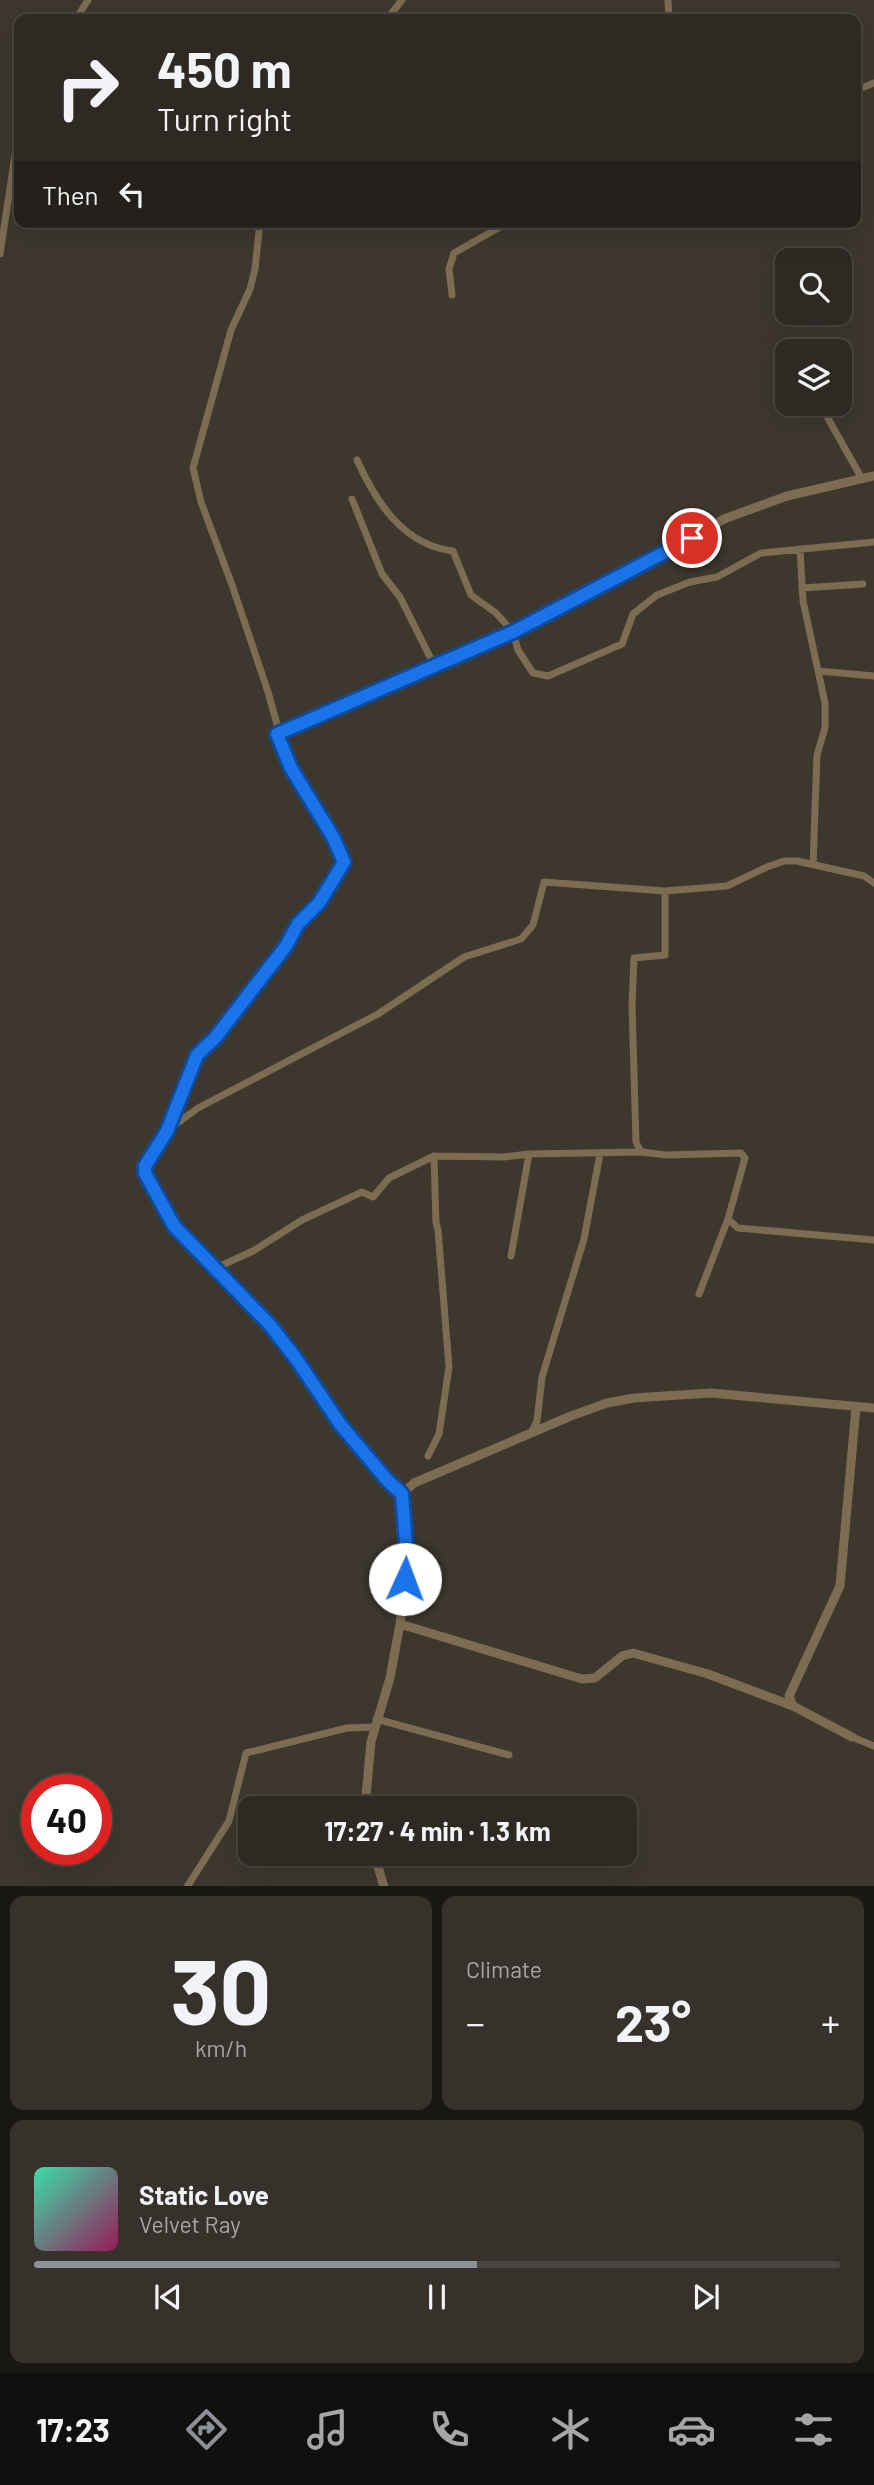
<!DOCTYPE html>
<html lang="en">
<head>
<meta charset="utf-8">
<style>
	:root { --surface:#2e2922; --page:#36312a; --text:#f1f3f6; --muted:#a7a6a5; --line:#494540; --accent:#8c9099 }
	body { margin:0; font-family:Barlow,sans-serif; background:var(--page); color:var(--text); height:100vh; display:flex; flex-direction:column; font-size:26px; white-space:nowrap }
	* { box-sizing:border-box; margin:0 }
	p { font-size:23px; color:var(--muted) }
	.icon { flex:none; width:38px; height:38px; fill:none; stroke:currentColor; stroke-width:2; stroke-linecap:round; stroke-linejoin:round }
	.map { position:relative; height:1886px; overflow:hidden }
	.drawer { display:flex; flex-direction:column; gap:10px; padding:10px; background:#191713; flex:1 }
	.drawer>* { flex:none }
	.banner { position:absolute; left:14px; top:14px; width:847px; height:214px; border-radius:14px; box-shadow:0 7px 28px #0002,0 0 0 2px var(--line); background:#2e2922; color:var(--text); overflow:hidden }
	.fabs { position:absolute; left:775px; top:248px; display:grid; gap:14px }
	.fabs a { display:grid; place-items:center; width:77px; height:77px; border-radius:14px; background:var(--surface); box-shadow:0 7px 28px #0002,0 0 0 2px var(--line); font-size:35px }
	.speed { position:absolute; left:21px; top:1774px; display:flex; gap:14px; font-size:35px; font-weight:700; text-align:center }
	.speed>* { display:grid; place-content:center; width:91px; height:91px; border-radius:50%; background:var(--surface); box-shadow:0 7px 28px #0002,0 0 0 2px var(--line); line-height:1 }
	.speed .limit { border:10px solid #d22; background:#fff; color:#111 }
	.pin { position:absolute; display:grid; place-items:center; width:60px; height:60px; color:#fff; margin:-30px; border:4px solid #fff; border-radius:50%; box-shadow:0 2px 7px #0007 }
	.me { position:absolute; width:77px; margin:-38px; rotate:2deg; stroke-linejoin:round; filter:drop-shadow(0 0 5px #0008) }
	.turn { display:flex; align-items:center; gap:24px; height:147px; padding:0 28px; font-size:32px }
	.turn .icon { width:91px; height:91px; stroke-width:2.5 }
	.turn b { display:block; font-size:49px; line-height:60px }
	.then { display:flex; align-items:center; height:66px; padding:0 28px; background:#0003; gap:14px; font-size:26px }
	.big { font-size:52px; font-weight:700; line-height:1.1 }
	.drawer .tile { flex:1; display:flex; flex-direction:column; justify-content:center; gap:10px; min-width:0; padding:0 24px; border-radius:14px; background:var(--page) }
	.drawer .dial { align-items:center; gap:0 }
	.dial b { font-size:91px; line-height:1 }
	.song { display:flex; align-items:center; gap:21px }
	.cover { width:84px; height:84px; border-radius:10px; background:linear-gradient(135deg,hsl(160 70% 55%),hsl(330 70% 35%)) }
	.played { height:7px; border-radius:4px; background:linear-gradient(90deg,var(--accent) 55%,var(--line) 55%) }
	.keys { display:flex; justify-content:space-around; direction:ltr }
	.heat { display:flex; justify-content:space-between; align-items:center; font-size:38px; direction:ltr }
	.drawer .tiles { flex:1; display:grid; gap:10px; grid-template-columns:1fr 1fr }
	.tile:last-child { grid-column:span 2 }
	.trip { position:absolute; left:238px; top:1796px; width:399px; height:70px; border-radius:14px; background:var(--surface); box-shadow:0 7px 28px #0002,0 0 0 2px var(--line); font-weight:700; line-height:70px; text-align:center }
	.tabs { display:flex; height:112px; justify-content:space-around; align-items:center; background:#12100e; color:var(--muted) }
	.tabs .icon { width:49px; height:49px }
	.tabs .selected { color:var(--accent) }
	.tabs b { font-size:32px; color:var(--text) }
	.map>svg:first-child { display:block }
</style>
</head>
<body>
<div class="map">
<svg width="874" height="1887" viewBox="0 0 874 1887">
	<rect width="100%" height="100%" fill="#3d372d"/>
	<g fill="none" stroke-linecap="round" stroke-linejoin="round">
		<!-- minor -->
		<path stroke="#7c6c52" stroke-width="7" d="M668 0 669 19
			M76 19 88 0
			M387 19 402 0
			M856 90 874 83
			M260 222 255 269 250 289 231 330 193 468 201 502 232 585 268 692 277 724V734L291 768 333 837 344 862 319 903 298 924 286 946 215 1038 197 1055 167 1131 145 1166V1173L174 1226 270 1325 340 1424 387 1481 402 1494
			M0 254 19 129
			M452 295 449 269 454 253 500 227 517 222
			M820 404 862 479
			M781 408 812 404
			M357 460C376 502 403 545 453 551L471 595 496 613 513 632 518 650 533 673 548 676 622 644 633 614 657 595 690 582 717 577 761 553 874 542
			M352 499 382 574 400 597 434 665
			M800 549 803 601 825 703V728L817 755 813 865
			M802 588 863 584
			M818 671 874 676
			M665 891V955L634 958 632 1005 636 1142 641 1152 667 1155 741 1153 745 1158 728 1219 699 1294
			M168 1130 198 1108 378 1014 464 957 521 939 533 925 544 882 665 891 727 886 767 867 784 861H797L864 876 874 883
			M728 1219 738 1228 874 1240
			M511 1256 529 1154
			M216 1268 253 1251 302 1220 362 1192 373 1197 389 1178 434 1156 504 1157 529 1154 641 1152
			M531 1433 537 1421 542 1377 584 1239 600 1154
			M428 1456 439 1434 449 1367 438 1230 436 1223 434 1156
			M376 1719 509 1755
			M852 1737 874 1746
			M187 1887 229 1821 246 1753 347 1728 374 1727"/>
		<!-- tertiary -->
		<path stroke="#7c6c52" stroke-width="9" d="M277 734 513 632 674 548 724 519 787 496 874 476
			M400 1624 582 1679 595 1678 622 1656 633 1653 708 1674 793 1706
			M852 1737 793 1706 789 1696 840 1586 856 1407
			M367 1808 366 1796 371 1742 390 1678 400 1624 407 1557 402 1494 414 1483 571 1416 607 1403 634 1398 711 1393 874 1408
			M374 1853 384 1887"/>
	</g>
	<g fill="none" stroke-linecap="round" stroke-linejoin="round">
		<!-- route casing -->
		<g stroke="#114b97" stroke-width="18">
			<path id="route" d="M405 1579 407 1557 402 1494 387 1480 340 1424 297 1360 270 1325 174 1226 145 1173V1166L167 1131 197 1055 215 1038 286 946 298 924 319 903 344 862 333 837 291 768 277 734 513 632 692 538"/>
		</g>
		<!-- route -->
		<use href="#route" stroke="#1a73e8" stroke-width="12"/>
	</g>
</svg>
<div class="fabs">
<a><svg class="icon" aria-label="search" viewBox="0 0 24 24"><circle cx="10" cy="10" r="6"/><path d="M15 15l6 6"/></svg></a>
<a><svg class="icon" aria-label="layers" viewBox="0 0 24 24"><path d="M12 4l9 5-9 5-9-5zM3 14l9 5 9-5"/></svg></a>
</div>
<div class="speed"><div class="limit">40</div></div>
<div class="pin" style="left:692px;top:538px;background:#d93025"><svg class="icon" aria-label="arrive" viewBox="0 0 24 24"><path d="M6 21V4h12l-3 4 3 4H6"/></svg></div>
<svg class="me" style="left:405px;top:1579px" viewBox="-20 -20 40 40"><circle r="19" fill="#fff"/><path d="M0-13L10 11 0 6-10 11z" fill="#1a73e8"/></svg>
<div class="trip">17:27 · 4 min · 1.3 km</div>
<div class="banner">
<div class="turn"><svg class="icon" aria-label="right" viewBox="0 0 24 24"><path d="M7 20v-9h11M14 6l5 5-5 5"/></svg><div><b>450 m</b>Turn right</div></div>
<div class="then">Then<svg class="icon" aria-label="left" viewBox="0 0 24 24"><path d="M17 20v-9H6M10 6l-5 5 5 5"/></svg></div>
</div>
</div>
<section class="drawer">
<div class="tiles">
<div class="tile dial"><b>30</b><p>km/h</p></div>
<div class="tile"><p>Climate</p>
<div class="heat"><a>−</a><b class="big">23°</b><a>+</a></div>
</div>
<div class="tile">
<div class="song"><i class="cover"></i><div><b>Static Love</b><p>Velvet Ray</p></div></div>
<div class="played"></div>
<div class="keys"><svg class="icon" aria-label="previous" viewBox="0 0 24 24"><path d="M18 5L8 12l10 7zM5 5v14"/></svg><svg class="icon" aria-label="pause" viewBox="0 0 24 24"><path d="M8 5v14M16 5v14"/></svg><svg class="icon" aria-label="next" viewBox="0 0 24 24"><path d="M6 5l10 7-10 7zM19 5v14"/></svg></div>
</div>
</div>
</section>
<nav class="tabs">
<b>17:23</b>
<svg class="icon selected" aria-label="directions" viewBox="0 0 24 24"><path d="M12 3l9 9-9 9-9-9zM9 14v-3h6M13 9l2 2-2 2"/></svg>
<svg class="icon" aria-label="music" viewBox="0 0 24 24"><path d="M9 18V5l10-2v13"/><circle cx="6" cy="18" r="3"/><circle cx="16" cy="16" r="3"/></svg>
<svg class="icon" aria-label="phone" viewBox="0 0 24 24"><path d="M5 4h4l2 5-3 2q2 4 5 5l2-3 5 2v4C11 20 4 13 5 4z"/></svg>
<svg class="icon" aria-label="climate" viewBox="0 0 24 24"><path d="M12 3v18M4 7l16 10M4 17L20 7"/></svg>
<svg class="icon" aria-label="car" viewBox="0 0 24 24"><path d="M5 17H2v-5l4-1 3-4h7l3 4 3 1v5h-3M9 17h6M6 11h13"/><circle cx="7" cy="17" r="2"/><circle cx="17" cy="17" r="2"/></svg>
<svg class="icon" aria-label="filters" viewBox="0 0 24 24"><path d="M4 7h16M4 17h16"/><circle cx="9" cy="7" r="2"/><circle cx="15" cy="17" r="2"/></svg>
</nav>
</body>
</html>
